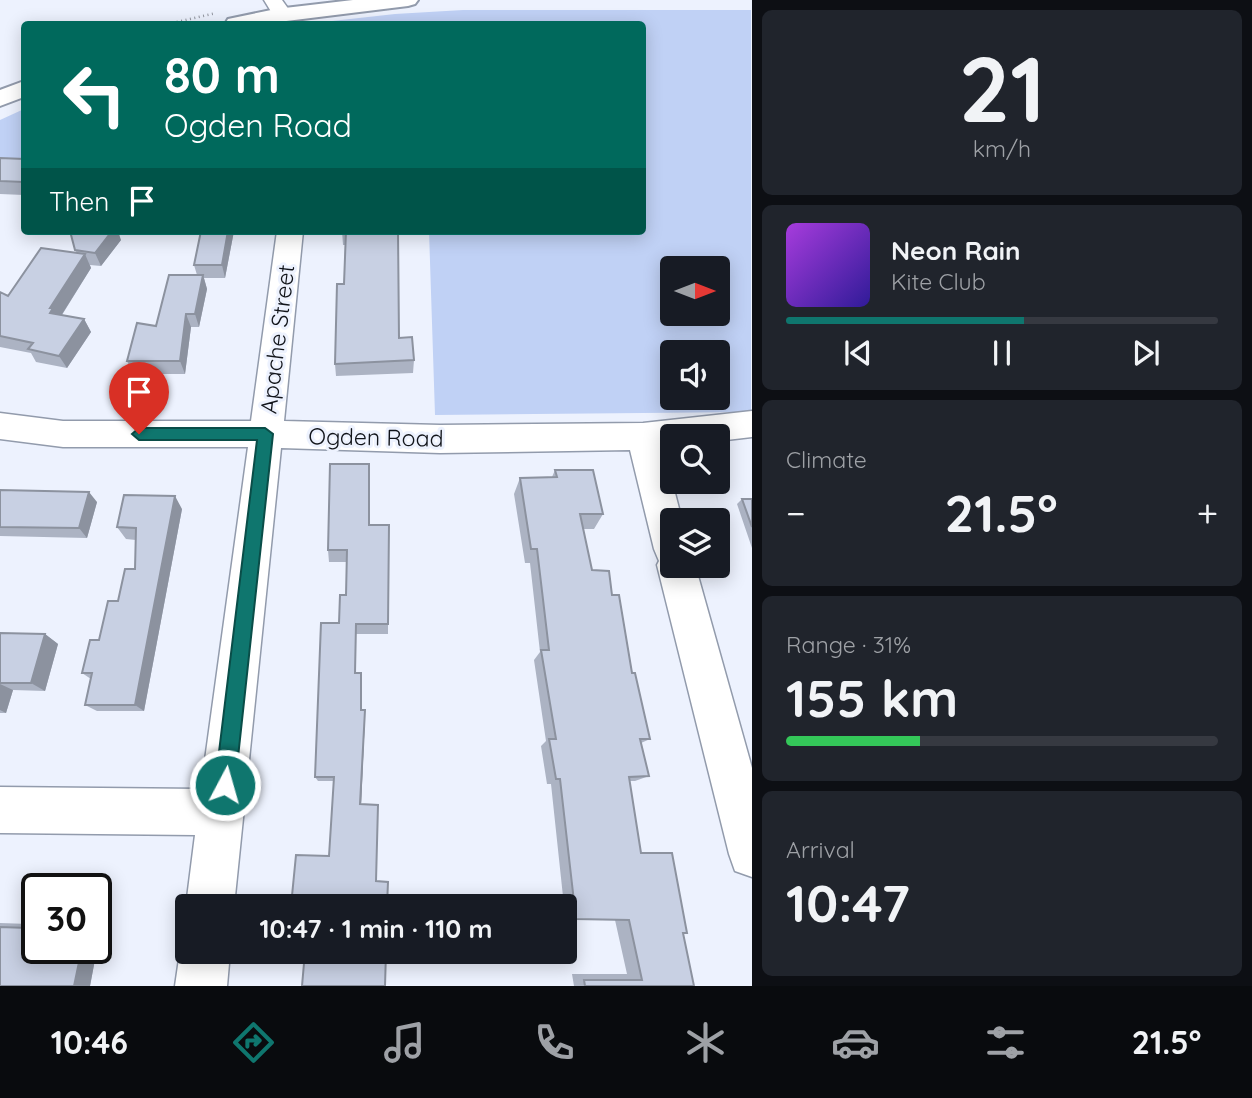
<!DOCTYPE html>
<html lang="en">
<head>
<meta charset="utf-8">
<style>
	:root { --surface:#171b24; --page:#20242c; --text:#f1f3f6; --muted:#9ea1a6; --line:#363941; --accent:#0f766e }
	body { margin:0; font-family:Quicksand,sans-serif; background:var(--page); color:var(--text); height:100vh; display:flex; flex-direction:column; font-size:26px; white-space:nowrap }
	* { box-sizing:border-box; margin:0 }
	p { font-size:23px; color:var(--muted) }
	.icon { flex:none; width:38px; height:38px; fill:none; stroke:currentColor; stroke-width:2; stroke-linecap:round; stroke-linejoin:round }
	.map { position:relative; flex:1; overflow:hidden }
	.panel { display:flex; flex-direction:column; gap:10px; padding:10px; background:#0d0f14; width:500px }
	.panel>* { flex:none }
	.guide { position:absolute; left:21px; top:21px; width:625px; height:214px; border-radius:7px; box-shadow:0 4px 18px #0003; background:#00695c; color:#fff; overflow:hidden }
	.needle { width:46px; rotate:90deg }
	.fabs { position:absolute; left:660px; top:256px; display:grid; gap:14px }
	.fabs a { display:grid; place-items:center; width:70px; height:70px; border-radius:7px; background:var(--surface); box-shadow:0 4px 18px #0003; font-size:35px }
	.speed { position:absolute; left:21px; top:873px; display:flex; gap:14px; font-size:35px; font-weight:700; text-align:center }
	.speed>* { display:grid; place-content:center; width:91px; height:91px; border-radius:50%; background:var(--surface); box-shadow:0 4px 18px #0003; line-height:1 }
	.speed .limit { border:4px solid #111; border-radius:10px; background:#fff; color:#111 }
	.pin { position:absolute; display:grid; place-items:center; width:60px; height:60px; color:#fff; margin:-72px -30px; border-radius:50% 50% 50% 0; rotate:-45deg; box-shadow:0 0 7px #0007 }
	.pin .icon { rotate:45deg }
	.me { position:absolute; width:77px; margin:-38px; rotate:6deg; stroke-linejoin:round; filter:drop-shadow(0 0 5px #0008) }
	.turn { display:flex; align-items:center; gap:24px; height:147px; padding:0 28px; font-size:32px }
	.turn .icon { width:91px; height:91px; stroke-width:2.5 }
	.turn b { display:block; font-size:49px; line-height:60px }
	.then { display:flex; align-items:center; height:66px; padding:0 28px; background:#0003; gap:14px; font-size:26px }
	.big { font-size:52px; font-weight:800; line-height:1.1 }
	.panel .widget { flex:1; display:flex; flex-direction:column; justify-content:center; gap:10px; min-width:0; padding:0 24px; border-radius:10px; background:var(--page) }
	.panel .dial { align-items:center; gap:0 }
	.dial b { font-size:91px; line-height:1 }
	.song { display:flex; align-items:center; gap:21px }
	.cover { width:84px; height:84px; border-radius:10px; background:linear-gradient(135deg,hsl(280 70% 55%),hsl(250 70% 35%)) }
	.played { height:7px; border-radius:4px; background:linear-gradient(90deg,var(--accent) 55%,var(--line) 55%) }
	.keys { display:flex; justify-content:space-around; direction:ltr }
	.heat { display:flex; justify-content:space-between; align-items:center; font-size:38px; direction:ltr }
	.charge { height:10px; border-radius:5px; background:linear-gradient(90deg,#34c759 31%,var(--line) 0) }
	.trip { position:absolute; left:175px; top:894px; width:402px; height:70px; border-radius:7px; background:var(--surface); box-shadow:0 4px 18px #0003; font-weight:800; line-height:70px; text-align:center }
	.menu { display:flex; height:112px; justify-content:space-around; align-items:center; background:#090b0e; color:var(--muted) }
	.menu .icon { width:49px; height:49px }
	.menu .current { color:var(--accent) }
	.menu b { font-size:32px; color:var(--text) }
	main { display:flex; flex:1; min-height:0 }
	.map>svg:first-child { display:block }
</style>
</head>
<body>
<main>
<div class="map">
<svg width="752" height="986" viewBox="0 0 752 986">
	<rect width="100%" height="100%" fill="#edf2fe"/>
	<!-- green -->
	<path fill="#c0d1f5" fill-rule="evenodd" d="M463 10H751V412L435 415 429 231H642V24H305L395 14ZM672 268H718V313H672ZM672 352H718V397H672Z
		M24 109V161H0V120Z"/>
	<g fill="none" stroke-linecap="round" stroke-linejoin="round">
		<!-- minor casing -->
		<g stroke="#929bac" stroke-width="3">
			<path id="minor" d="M264 0H282L292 14 289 18H275Z
				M277 231H303L284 421 440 425 643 423 752 411V437L718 441V436H672V446L663 447 682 520H672V565H695L752 768V877L735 871 729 854 657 565 659 561 654 549 630 450 440 453 281 448 234 906H187V910L186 906 195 835 0 833V787L201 789 248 447H63L0 439V413L63 421H251Z
				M187 934V952H230L227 986H175L180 952Z"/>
		</g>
		<!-- major casing -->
		<g stroke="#929bac" stroke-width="4">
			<path id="major" d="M353 0H418L415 4 408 6 262 24H225L228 19 276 9Z
				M24 81V97L0 106V90Z"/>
		</g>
		<!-- path -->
		<path stroke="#9296a0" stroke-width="2.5" stroke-dasharray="1 3.5" stroke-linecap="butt" d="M168 24 216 13"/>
		<!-- minor -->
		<use href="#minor" fill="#fff" fill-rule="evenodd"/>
		<!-- major -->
		<use href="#major" fill="#fff" fill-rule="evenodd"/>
	</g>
	<!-- wall -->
	<path fill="#acb3c3" d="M0 158 24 159V195L0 194Z
		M187 231H234L225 278H204L207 289 199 327H191L185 374H133L127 361 197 275 194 265 201 233H187Z
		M342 231H398L399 338 414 360 413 373 336 376 335 364 344 284 345 245H343Z
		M121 240 101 266 90 265 91 268 62 315 84 319 91 332 67 368 36 362 31 353 0 347V292L8 296 77 253 75 250Z
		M555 470 603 514 594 529H583L592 570 612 595 650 739 641 743 649 776 635 781H629L641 853 683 933 694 986H574L572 974H627L615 920 576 919 565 916V906H564L551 784H547L541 746 546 741 534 660 540 652 530 563H525L514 494 520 478 552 477Z
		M0 490 97 502 87 538 0 536Z
		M742 499H752V548L737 504Z
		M182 509 144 711H97L85 705 91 679 82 673 135 569 136 540 126 539 117 527Z
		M369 525 388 624V634H356V673H361L362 710 365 717 361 804 376 881 387 906 329 856 334 781H318L315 777 339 623 346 595V562H329L328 550Z
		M0 633 45 634 58 644 45 691 13 690 6 713H0Z
		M96 917H103L90 986H0V923L29 924 30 919 37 918V948H96Z"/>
	<!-- shaded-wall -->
	<path fill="#8c929f" d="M112 231H118L121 240 101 266 95 253Z
		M228 231H234L225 278 222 265Z
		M85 254 91 268 59 319 50 313V308Z
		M203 275 207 289 199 327 195 314Z
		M186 314 191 327 185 374 180 361Z
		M84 319 91 332 67 368 59 356Z
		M89 492 97 502 87 538 79 528Z
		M175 496 182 509 144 711 135 705Z
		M356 624V681L355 673Z
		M45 634 58 644 45 691 31 683Z
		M0 684 13 690 6 713 0 710Z
		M365 710V717L361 808 360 804Z
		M103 917 90 986H74L82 948H96V918Z"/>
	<!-- building -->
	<path fill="#c8d0e3" stroke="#8c929f" stroke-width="2" d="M0 158 24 159V182L0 181Z
		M70 231H112L95 253 75 250Z
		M201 231H228L222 265H194Z
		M342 231H398L399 338 412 337 414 360 335 364 337 284H344L346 231Z
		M41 248 85 254 50 308H53L50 313 84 319 59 356 28 349 33 343 0 336V292L8 296Z
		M169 275H203L195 314H186L180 361H127L137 323 156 326Z
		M330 464H369V525H389L388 624H356L355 673H361V710H365L360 804 378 805 376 881 388 882 387 906H291L296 855 329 856 334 777H315L321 623H339L340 595H346L347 550H328Z
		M555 470H593L603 514H580L592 570 609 571 612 595H619L632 673H635L650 739H640L649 776 629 777 641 853H672L687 933H683L694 986H585L584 980H642L629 920 576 919 560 779H556L549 739H556L541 650H549L537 549H531L520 478 557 477Z
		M0 490 89 492 79 528 0 527Z
		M124 495 175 496 135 705H85L92 673H82L90 640H99L108 601H118L125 569H135L136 528 117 527Z
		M742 499H752V527Z
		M0 633 45 634 31 683H0Z
		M30 919H37V948H82L74 986H0V927L28 928Z
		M305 952H386L385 986H302Z"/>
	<!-- route -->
	<path fill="#0f766e" stroke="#0a4d48" stroke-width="2" d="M139 428H265L273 434 235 785 232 792 225 795 218 792 215 785 257 440H139L132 434Z"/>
	<g text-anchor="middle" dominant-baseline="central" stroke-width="6" stroke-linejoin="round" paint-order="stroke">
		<!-- street labels -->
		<g font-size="23" fill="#11141a" stroke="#edf2fe">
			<text transform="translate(277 339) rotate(-83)">Apache Street</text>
			<text transform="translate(376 437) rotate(1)">Ogden Road</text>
		</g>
	</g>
</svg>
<div class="fabs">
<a><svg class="needle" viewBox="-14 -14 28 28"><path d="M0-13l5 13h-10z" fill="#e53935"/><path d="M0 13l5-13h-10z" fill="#9ea1a6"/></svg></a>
<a><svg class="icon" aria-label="sound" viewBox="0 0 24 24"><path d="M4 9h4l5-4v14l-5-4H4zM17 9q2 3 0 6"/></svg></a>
<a><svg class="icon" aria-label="search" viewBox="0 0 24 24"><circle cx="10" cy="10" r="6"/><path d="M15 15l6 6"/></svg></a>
<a><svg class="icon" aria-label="layers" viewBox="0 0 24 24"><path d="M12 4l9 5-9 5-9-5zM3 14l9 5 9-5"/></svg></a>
</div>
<div class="speed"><div class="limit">30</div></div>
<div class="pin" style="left:139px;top:434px;background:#d93025"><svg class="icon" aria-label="arrive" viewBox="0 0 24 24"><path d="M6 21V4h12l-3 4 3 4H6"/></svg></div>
<svg class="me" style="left:225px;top:785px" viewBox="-20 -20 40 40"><circle r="17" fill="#0f766e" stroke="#fff" stroke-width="3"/><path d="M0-11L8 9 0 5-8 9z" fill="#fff"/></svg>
<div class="trip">10:47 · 1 min · 110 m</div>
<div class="guide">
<div class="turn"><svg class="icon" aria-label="left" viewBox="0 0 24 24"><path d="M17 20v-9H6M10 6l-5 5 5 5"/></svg><div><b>80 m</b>Ogden Road</div></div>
<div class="then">Then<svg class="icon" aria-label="arrive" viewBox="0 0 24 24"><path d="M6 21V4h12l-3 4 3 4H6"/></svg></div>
</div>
</div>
<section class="panel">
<div class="widget dial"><b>21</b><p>km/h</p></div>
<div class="widget">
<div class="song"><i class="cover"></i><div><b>Neon Rain</b><p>Kite Club</p></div></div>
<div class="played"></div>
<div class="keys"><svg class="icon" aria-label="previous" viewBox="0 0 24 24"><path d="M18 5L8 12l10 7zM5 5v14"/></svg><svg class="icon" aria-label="pause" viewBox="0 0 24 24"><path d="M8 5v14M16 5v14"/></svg><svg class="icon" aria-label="next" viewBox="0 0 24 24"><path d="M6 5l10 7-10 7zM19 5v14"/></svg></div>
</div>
<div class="widget"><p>Climate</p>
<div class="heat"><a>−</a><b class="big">21.5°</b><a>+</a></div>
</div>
<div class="widget"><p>Range · 31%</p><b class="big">155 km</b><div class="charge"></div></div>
<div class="widget"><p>Arrival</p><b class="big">10:47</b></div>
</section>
</main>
<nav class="menu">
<b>10:46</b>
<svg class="icon current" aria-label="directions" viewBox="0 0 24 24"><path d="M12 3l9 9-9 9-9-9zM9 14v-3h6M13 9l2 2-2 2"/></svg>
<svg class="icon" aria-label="music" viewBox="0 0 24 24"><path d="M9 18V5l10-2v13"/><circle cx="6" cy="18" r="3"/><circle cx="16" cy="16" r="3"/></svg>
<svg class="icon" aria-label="phone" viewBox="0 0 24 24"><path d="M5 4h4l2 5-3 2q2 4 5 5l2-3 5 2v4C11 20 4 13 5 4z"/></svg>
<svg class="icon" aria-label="climate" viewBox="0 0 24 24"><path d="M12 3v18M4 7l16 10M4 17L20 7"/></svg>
<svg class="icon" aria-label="car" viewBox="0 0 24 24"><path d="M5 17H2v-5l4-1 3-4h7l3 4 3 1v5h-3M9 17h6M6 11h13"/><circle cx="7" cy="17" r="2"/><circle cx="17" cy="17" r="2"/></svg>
<svg class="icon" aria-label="filters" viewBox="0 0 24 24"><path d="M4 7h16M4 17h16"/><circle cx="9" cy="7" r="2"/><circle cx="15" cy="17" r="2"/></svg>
<b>21.5°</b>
</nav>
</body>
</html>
